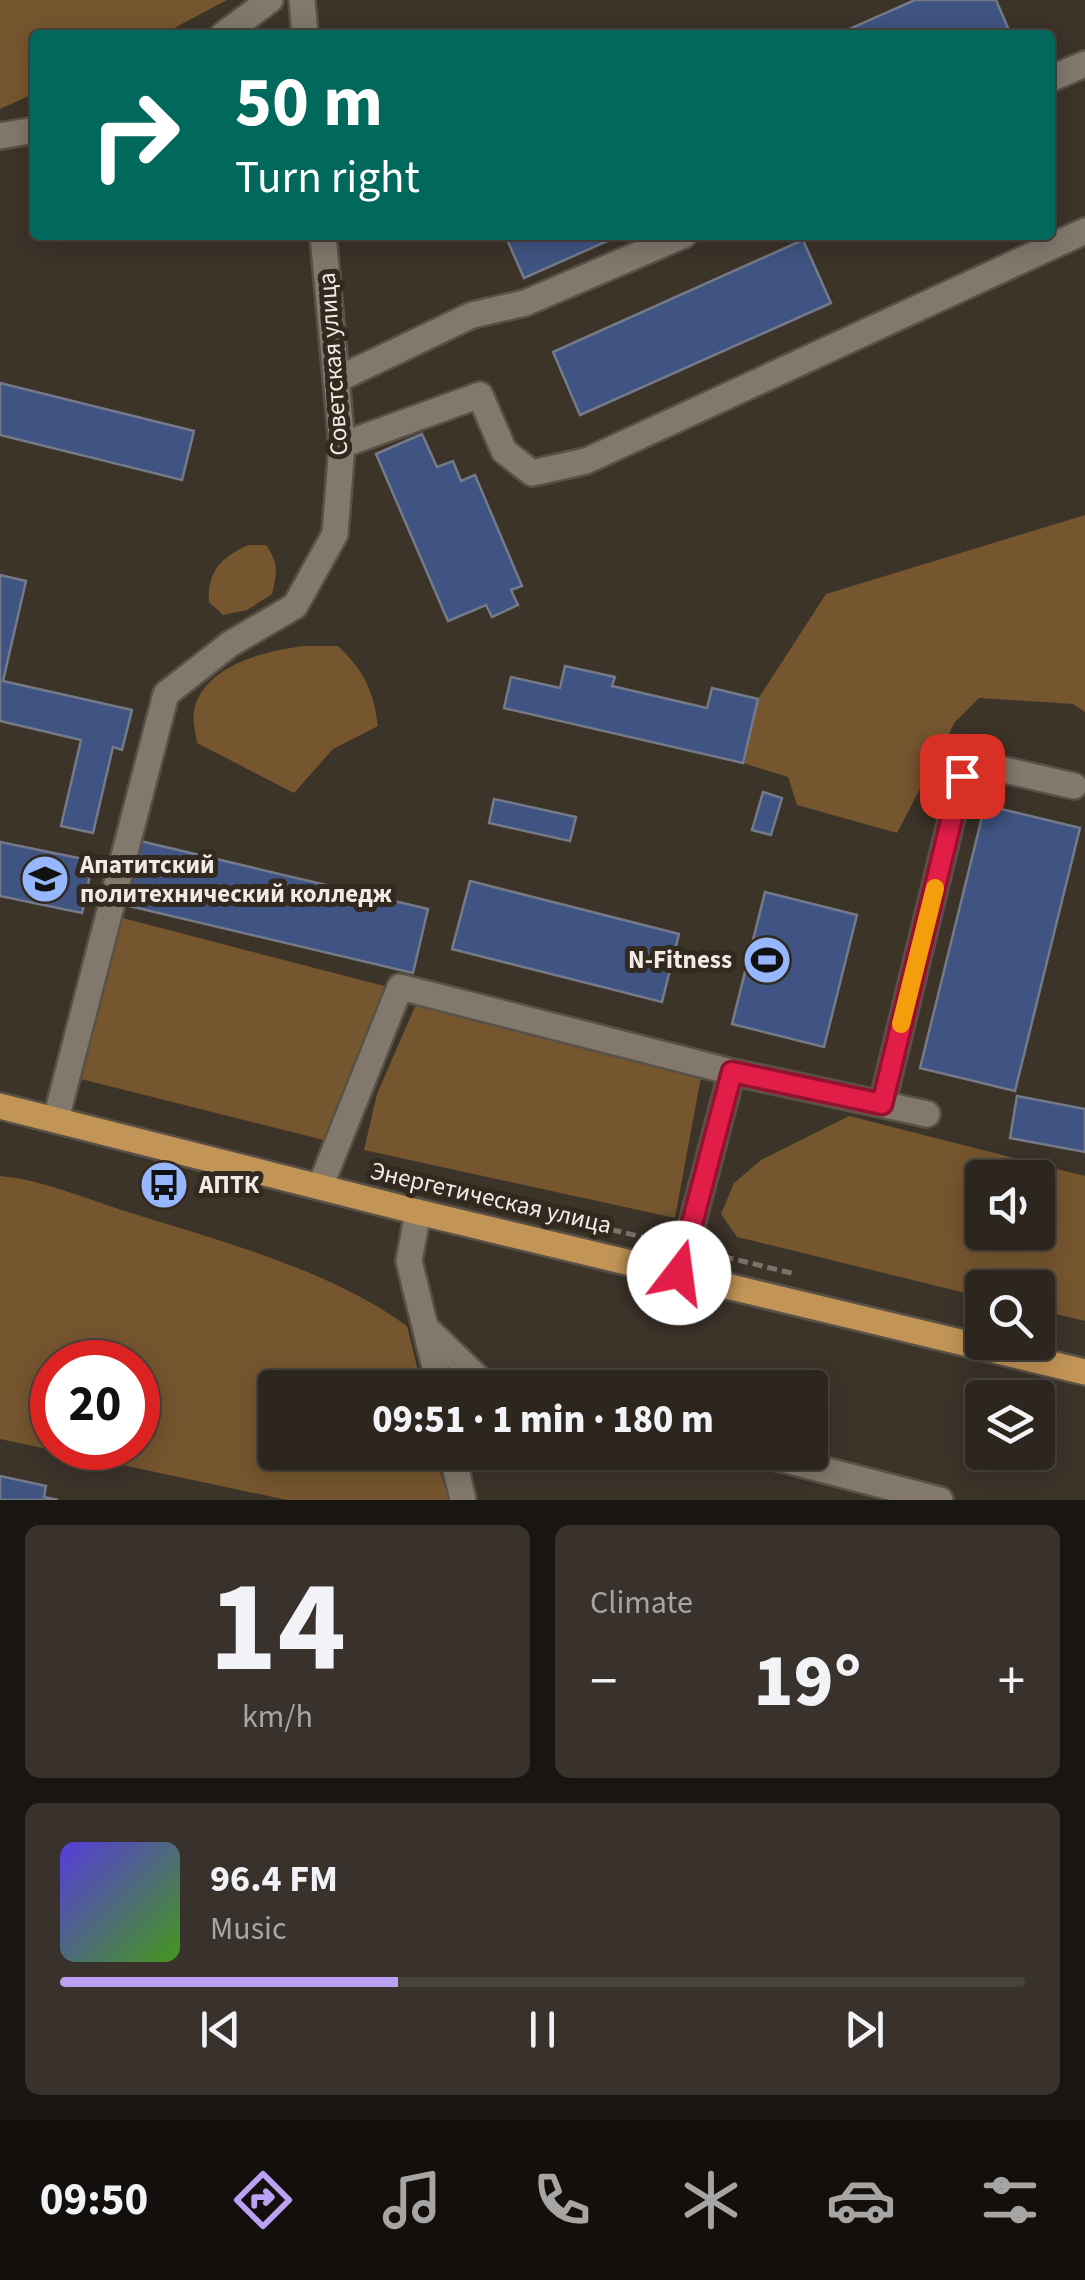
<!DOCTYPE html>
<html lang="en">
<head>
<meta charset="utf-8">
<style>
	:root { --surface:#2d261f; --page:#39322c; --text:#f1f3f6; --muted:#a7a5a4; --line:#48433d; --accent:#bca0f2 }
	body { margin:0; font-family:"Source Sans 3",sans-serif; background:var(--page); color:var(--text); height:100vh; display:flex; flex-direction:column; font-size:38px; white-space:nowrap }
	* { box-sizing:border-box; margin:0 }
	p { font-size:32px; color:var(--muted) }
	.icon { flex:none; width:55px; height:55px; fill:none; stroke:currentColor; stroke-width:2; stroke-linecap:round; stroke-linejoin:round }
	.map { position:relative; height:1500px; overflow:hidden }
	.drawer { display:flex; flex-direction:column; gap:25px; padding:25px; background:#191511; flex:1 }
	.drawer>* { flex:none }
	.banner { position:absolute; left:30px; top:30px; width:1025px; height:210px; border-radius:10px; box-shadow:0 5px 25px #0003,0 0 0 2px var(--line); background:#00695c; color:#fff; overflow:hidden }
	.controls { position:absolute; left:965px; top:1160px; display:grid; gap:20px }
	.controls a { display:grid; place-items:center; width:90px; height:90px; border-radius:10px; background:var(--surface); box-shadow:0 5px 25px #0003,0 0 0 2px var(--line); font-size:50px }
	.speed { position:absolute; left:30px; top:1340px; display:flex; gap:20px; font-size:50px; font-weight:700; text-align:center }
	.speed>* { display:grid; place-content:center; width:130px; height:130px; border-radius:50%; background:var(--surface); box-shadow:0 5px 25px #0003,0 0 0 2px var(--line); line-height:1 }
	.speed .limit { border:15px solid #d22; background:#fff; color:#111 }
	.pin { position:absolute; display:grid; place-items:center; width:85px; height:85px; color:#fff; margin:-42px; border-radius:20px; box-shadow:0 5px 15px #0006 }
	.me { position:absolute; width:110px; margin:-55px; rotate:15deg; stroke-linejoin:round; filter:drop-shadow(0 0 8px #0008) }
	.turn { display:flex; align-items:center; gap:35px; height:210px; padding:0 40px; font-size:45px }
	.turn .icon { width:130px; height:130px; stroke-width:2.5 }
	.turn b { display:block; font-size:70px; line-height:85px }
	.big { font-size:75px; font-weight:800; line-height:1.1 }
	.drawer .widget { flex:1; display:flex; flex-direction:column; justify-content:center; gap:15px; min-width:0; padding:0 35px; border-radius:15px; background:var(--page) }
	.drawer .dial { align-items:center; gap:0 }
	.dial b { font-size:130px; line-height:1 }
	.song { display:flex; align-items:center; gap:30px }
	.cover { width:120px; height:120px; border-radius:15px; background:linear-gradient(135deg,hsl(250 70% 55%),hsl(100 70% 35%)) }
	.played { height:10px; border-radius:5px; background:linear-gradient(90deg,var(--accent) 35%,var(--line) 35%) }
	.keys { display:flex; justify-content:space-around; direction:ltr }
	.heat { display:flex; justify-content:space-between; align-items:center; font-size:55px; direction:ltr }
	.drawer .tiles { flex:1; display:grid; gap:25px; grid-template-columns:1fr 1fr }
	.widget:last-child { grid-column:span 2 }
	.trip { position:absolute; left:258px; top:1370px; width:570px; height:100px; border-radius:10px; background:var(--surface); box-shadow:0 5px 25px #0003,0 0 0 2px var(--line); font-weight:800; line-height:100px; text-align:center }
	.menu { display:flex; height:160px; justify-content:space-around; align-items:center; background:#120f0c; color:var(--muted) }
	.menu .icon { width:70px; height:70px }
	.menu .active { color:var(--accent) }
	.menu b { font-size:45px; color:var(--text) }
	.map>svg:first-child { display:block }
</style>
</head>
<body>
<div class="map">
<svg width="1085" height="1500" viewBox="0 0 1085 1500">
	<rect width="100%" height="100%" fill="#3c3329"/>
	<!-- green -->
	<path fill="#75562f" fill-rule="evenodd" d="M0 0H227L161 35H35V93L0 109Z
		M1085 515V712L1073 704 979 698 955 722 897 833 797 805 788 777 743 763 758 699 826 594Z
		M248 545H266C279 563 277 573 272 594L247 610 223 615 209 602C207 571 221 558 248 545Z
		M304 646H338C365 672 373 690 378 726L333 749 294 793 197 743C196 734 192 721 194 711 203 665 265 651 304 646Z
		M119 917 388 987 324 1140 81 1079Z
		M417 1002 701 1077 675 1218 364 1150 377 1094Z
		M849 1116 1085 1176V1321L1038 1310V1288H982V1297L737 1237 721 1214 734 1183 761 1160ZM982 1178H1038V1232H982Z
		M0 1176C43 1180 84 1198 125 1211 219 1241 327 1268 407 1326L422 1387 275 1388V1452L434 1453 449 1500H287L0 1439ZM52 1362H138V1448H52Z"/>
	<!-- building -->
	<path fill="#3f5482" stroke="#747a87" stroke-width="2.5" d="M915 0H996L1011 35H852L849 29Z
		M505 235H621L524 278Z
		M803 240 831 303 580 415 553 352Z
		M0 383 194 431 182 480 0 435Z
		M422 434 437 467 453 461 461 481 475 475 522 586 511 590 518 605 492 617 486 605 448 621 376 454Z
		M0 575 26 581 3 681 132 710 122 750 113 747 93 833 61 826 81 740 0 721Z
		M565 666 615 677 612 686 707 708 712 688 758 699 743 763 504 708 511 677 560 688Z
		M763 792 782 798 771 835 752 830Z
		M494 799 576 817 570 841 489 823Z
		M985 805 1080 828 1015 1091 920 1068Z
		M140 841 428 909 413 973 125 905Z
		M0 842 93 861 82 913 0 896Z
		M470 881 679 934 662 1002 452 949Z
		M765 892 857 915 824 1047 732 1024Z
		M1017 1096 1085 1109V1152L1010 1138Z
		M0 1476 46 1486 44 1497 58 1500H0Z"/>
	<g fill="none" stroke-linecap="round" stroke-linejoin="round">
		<!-- minor casing -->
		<g stroke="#595148" stroke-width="30">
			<path id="minor" d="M302 0 305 35
				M223 35 270 0
				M1050 79 1085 64
				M0 136 35 130
				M336 380 472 315 525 303 684 235
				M342 445 480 395 504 451 532 473 586 461 1085 231
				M882 1104 962 776 987 766 1074 786
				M56 1119 166 694 230 644 295 606 335 534 342 445 323 235
				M320 1187 400 987 732 1072
				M418 1212 409 1261 440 1388
				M679 1273 732 1072 927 1114
				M425 1327 482 1382 502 1388
				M452 1452 463 1500
				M755 1452 940 1500"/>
		</g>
		<!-- major casing -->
		<g stroke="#595148" stroke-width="30">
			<path id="major" d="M0 1106 418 1212 1085 1372"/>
		</g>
		<!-- path -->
		<path stroke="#7b746b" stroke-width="5" stroke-dasharray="10 5" stroke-linecap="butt" d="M553 1216 664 1242
			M709 1253 795 1274"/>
		<!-- minor -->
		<use href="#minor" stroke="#82786c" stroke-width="25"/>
		<!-- major -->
		<use href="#major" stroke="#c29456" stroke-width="25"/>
	</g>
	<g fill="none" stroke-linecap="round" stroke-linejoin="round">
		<!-- route casing -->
		<g stroke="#92132f" stroke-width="25">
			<path id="route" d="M679 1273 732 1072 882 1104 962 776"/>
		</g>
		<!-- route -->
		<use href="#route" stroke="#e11d48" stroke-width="18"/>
		<!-- slow -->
		<path stroke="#f59e0b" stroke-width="18" d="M901 1024 935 888"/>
	</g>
	<!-- icons -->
	<defs>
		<g id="school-disc" transform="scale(2.5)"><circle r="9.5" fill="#96b6fd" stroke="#32291f"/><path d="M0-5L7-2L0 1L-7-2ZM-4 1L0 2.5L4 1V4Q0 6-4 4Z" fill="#111"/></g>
		<g id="stadium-disc" transform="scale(2.5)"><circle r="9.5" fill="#96b6fd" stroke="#32291f"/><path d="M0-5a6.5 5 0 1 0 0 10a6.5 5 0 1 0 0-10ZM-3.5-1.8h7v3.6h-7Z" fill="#111"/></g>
		<g id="bus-disc" transform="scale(2.5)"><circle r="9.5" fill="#96b6fd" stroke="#32291f"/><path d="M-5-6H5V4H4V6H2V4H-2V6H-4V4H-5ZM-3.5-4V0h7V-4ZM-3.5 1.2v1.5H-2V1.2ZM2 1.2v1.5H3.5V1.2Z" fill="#111"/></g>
	</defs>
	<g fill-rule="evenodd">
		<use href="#school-disc" x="45" y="879"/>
		<use href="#stadium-disc" x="767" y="960"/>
		<use href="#bus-disc" x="164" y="1185"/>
	</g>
	<g text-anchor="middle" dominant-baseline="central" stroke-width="10" stroke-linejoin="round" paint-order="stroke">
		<!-- street labels -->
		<g font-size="25" fill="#f1ebe4" stroke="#32291f">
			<text transform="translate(333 364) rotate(-94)">Советская улица</text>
			<text transform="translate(491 1198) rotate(13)">Энергетическая улица</text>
		</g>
		<!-- poi labels -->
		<g font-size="25" font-weight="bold" fill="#f1ebe4" stroke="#32291f" text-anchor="start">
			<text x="80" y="865">Апатитский<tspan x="80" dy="29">политехнический колледж</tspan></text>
			<text x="732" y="960" text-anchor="end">N-Fitness</text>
			<text x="199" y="1185">АПТК</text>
		</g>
	</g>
</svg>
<div class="controls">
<a><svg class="icon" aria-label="sound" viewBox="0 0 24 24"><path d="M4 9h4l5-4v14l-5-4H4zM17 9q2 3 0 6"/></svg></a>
<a><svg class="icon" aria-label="search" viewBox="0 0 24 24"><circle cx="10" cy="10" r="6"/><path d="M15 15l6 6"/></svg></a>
<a><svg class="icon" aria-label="layers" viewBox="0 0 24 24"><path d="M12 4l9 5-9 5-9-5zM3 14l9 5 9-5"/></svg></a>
</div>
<div class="speed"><div class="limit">20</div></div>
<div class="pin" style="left:962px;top:776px;background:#d93025"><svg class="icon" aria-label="arrive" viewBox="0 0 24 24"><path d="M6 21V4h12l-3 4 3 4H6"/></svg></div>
<svg class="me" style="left:679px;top:1273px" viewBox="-20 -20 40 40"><circle r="19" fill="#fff"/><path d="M0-13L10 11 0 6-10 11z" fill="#e11d48"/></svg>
<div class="trip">09:51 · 1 min · 180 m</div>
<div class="banner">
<div class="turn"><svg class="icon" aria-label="right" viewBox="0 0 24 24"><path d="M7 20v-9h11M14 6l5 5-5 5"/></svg><div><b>50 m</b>Turn right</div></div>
</div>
</div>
<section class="drawer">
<div class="tiles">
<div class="widget dial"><b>14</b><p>km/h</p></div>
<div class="widget"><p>Climate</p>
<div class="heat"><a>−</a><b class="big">19°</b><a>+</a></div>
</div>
<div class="widget">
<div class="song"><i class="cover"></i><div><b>96.4 FM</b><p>Music</p></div></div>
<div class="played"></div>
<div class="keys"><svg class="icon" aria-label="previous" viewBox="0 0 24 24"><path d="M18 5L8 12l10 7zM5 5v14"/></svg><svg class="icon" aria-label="pause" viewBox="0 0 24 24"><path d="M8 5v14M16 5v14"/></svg><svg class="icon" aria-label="next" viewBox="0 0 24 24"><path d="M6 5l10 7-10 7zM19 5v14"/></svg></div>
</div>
</div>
</section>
<nav class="menu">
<b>09:50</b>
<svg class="icon active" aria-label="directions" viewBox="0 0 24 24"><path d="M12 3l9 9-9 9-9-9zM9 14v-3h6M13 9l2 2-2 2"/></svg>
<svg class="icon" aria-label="music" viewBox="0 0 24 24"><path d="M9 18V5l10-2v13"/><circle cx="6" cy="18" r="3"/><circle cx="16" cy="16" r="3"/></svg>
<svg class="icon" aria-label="phone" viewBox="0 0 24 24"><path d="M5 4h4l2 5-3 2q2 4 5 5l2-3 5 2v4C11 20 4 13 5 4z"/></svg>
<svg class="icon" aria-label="climate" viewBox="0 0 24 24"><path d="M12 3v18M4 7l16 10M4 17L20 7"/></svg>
<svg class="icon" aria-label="car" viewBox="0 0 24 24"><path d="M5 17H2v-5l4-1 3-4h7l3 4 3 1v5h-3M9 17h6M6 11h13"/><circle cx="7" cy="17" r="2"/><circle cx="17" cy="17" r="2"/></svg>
<svg class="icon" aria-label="filters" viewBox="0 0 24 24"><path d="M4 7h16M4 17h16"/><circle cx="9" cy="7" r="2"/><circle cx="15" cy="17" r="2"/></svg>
</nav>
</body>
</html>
